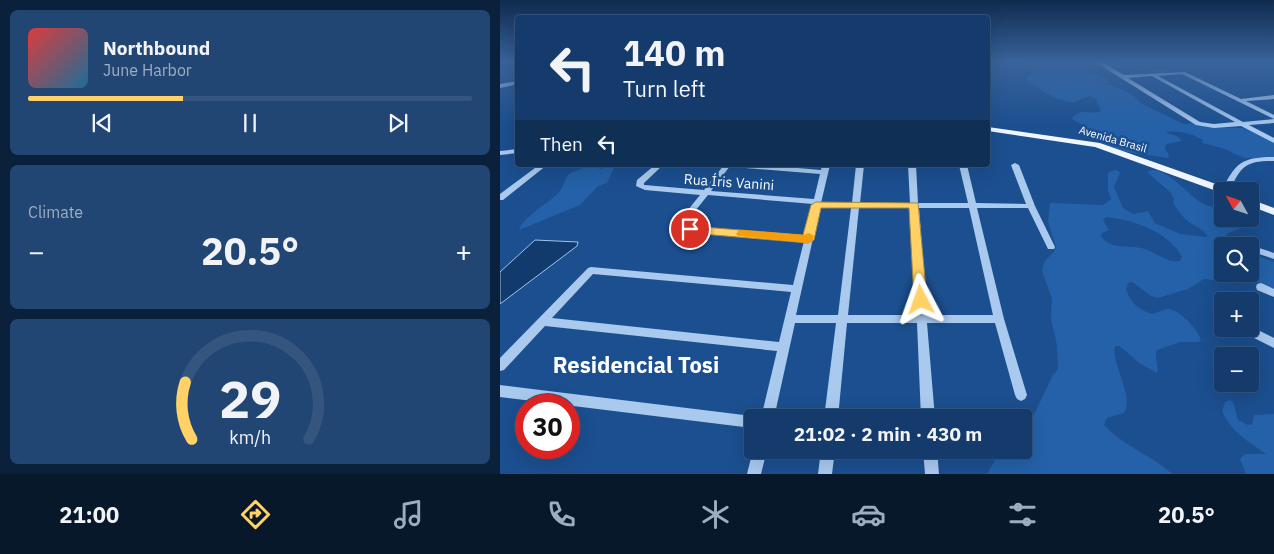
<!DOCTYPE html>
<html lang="en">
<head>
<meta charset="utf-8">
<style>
	:root { --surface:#143b6b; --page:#214673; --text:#f1f3f6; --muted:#9dadc1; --line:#33557e; --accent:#ffd166 }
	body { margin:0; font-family:"IBM Plex Sans",sans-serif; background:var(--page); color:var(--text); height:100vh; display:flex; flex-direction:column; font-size:19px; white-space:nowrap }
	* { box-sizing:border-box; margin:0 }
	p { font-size:16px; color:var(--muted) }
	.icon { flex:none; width:28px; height:28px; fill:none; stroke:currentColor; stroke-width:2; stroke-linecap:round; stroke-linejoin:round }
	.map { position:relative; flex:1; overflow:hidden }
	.drawer { display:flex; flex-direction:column; gap:10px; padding:10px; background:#0b203b; width:500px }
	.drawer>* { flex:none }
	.banner { position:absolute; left:15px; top:15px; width:475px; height:152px; border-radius:5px; box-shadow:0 5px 20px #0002,0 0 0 1px var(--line); background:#143b6b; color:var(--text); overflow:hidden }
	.needle { width:32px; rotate:310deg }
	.buttons { position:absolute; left:714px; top:182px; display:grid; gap:10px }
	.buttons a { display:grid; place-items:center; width:45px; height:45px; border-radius:5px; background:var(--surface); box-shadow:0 5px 20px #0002,0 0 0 1px var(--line); font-size:25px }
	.speed { position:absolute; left:15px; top:394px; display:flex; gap:10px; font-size:25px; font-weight:700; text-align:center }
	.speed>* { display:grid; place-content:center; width:65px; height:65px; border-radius:50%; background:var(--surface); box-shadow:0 5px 20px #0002,0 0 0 1px var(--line); line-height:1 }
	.speed .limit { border:8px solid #d22; background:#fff; color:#111 }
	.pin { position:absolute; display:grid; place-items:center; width:42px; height:42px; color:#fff; margin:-21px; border:2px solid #fff; border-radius:50%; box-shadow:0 1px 5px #0007 }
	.me { position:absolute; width:55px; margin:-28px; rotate:356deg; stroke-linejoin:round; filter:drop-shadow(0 0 4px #0008) }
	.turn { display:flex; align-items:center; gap:18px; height:105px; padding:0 25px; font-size:22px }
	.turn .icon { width:65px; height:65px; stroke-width:2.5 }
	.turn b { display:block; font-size:35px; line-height:42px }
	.then { display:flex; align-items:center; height:48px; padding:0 25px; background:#0003; gap:10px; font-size:19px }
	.big { font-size:38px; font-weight:800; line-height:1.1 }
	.drawer .card { flex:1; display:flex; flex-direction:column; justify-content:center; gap:8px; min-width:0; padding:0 18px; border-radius:8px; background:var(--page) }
	.drawer .dial { align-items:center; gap:0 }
	.dial svg { height:130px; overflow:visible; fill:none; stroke:var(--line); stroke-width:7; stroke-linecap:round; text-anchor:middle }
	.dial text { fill:var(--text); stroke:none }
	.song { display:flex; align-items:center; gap:15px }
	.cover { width:60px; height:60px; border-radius:8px; background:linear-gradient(135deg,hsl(0 70% 55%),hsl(200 70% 35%)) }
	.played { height:5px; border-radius:2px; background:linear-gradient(90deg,var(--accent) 35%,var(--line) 35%) }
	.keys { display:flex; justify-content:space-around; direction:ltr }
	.heat { display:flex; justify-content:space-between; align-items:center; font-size:28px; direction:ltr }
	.trip { position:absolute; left:244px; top:409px; width:288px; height:50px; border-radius:5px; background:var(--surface); box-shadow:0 5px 20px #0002,0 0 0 1px var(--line); font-weight:800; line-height:50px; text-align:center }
	.menu { display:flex; height:80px; justify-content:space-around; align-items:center; background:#08182b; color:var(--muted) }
	.menu .icon { width:35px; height:35px }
	.menu .active { color:var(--accent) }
	.menu b { font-size:22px; color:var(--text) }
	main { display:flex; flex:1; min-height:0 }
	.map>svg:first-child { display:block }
</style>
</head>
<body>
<main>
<section class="drawer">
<div class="card">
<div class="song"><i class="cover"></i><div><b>Northbound</b><p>June Harbor</p></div></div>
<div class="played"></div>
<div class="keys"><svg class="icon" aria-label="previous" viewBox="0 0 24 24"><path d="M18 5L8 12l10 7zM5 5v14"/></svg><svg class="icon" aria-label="pause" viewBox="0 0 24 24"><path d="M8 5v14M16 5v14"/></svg><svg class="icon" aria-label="next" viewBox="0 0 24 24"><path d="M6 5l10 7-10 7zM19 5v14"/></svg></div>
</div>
<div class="card"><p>Climate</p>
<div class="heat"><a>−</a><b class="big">20.5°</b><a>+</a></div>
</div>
<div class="card dial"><svg viewBox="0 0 100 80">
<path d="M14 69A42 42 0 1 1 86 69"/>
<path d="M14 69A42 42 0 0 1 10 34" stroke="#ffd166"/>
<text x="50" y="56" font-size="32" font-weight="700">29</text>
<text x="50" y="72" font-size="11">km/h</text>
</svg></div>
</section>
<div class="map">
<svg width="774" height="474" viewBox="0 0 774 474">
	<rect width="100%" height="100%" fill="#1b4f8f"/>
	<!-- green -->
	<path fill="#2461a8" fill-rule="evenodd" d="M524 62H617L628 67 674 71 660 73 597 65 577 68 607 79 610 83 597 82 614 86 633 95 642 104 684 124 694 123 708 127 743 128 774 141V158H744L722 148 702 143 703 140C692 133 677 130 665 132L677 136 682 141 666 144 665 149 669 155 668 158 627 152 606 145 597 139 592 130 572 119C579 107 591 115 601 111L596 99 589 96C584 97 582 99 578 101 561 106 540 89 527 80L526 78 532 73 531 69Z
		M104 165H115L107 183 98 186 80 205 19 230C23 216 50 203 60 191 64 185 65 178 70 173L88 166 102 169Z
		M617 170 620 173 614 187 623 208 633 214 648 211 655 223 680 234 708 237C703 229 696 227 689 222 682 217 677 209 673 203L674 199 671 193 647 172C663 163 686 193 700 202 706 206 715 207 722 209V219H733L741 228 726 234 727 240 733 246H722V274H738V279L729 282 704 279 688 289 658 298 651 296 632 282 628 283 626 289C630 302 639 310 652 314 656 313 662 310 667 309 678 308 698 329 701 340L699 342H680L657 350C654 357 659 365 657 373L639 363 620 346H615C611 366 635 396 624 413L607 418 604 425C623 446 652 455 672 474H487L501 450H522L523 431 529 425 553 375 558 369 557 345 551 319 552 299 542 271 544 262 553 253 556 247 548 221 550 203 603 205 611 199 608 191V173L611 171ZM606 217C633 220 668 231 682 257L680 261C668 263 658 254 647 250 632 243 611 252 601 236L602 233 609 230 603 220Z
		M752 254 774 262V291L748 277Z
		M730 400 733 402 738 420 748 425 752 424 754 415 774 414V474H746L740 459 745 454H766C748 441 731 432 722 411L725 402Z"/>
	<!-- water -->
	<path fill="#123a6d" stroke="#9cc4f0" d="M35 240 78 242 77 246 0 304V272Z"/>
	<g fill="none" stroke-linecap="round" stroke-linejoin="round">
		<!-- minor -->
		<path fill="#a9c9ee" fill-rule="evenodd" d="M600 63H604L624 75 685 72 741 99 774 95V99L746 101 774 115V119L682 74 658 76 743 122 774 119V123L749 125 774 138V143L741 126 714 128 696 125 600 65ZM652 76 735 122 714 124 700 122 628 78Z
			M18 81V84L0 88V84Z
			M18 149V153L0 155V151Z
			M774 157V161C744 161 742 166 729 191H722V193L721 191C736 163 741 157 774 157Z
			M515 163 519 165 535 206 555 247 554 249H548L528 208H477L504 319 527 395 525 399 521 401 517 399 515 395 495 323H427L435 418H421L417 323H347L338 418H324L336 323H295L274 418H261L277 351 45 326 4 370 0 371V358L88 268 91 267 293 285 304 241 190 232 181 228 179 221 200 195 145 190 136 186 137 180 155 165H163L144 183V185L204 190 224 165H261L321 170 322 165H330L321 203H352L356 165H364L360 203H410L408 165H416L418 203H468L459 165H467L476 203 526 204 511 165ZM230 166 233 167 320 174 314 199 211 191ZM208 195 313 204 305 236 192 226 188 225 187 221ZM320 207 351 208 338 315H296ZM359 208H411L416 315H348ZM419 208H469L493 315H427ZM93 274 291 292 279 342 52 318Z
			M39 165H47L3 200H0V194Z
			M750 245 774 253V259L750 251V246H747Z
			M761 283 774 289V297L757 290 756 287 757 284Z
			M750 326 774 338V348L742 332 741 329H750Z
			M0 385 252 416 257 418H252V428L0 397Z
			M253 450H267L261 474H247Z
			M321 450H335L332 474H318Z
			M423 450H437L439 474H425Z"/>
		<!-- major -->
		<path fill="#f0f6ff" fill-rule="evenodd" d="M488 127 600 143 730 189 732 191H722V193L595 147 488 131Z
			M750 199 774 208V215L750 206Z"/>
	</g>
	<!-- sky -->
	<linearGradient id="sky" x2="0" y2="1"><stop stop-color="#0f2b4f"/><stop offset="0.48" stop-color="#39639b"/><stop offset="1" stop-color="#39639b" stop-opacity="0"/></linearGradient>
	<rect width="774" height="128" fill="url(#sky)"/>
	<!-- route -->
	<path fill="#ffd166" stroke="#a68842" d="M316 202 418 203 427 300 425 304H416L414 300 409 208H321L314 240 308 243 190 233 184 229 190 226 303 235 311 205Z"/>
	<!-- slow -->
	<path fill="#f59e0b" d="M242 230 304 235 309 233 314 236 312 242 308 243 238 236 236 234 238 231Z"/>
	<g text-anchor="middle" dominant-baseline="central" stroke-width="5" stroke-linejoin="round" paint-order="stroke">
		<!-- far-street labels -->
		<g font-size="11" fill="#fff" stroke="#1b4f8f">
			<text transform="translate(613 139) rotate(16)">Avenida Brasil</text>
		</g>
		<!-- street labels -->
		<g font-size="14" fill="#fff" stroke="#1b4f8f">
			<text transform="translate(229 182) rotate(4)">Rua Íris Vanini</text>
		</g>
		<!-- near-district labels -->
		<g font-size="22" font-weight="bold" fill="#fff" stroke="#1b4f8f">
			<text x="136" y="364">Residencial Tosi</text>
		</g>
	</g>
</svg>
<div class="buttons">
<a><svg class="needle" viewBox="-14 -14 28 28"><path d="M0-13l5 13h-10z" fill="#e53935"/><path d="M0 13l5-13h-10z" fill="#9dadc1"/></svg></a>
<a><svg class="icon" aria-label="search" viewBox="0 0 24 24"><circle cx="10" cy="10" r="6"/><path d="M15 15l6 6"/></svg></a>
<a>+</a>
<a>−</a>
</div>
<div class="speed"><div class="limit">30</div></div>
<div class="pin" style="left:190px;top:229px;background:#d93025"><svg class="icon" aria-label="arrive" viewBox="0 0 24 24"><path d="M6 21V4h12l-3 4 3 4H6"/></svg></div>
<svg class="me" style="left:421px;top:300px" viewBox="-20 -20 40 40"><path d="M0-17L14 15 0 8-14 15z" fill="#ffd166" stroke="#fff" stroke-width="4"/></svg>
<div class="trip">21:02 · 2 min · 430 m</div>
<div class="banner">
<div class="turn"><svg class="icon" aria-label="left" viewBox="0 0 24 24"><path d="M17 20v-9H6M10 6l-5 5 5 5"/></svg><div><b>140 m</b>Turn left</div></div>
<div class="then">Then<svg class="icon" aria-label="left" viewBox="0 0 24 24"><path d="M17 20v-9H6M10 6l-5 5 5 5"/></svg></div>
</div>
</div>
</main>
<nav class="menu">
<b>21:00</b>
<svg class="icon active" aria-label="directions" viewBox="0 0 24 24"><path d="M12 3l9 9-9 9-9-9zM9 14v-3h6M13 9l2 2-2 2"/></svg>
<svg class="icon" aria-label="music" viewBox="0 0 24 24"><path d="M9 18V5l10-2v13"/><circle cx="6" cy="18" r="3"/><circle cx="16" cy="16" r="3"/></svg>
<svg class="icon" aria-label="phone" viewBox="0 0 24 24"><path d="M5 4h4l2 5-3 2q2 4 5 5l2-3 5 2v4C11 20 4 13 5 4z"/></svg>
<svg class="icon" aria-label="climate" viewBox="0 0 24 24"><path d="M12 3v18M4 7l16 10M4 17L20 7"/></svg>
<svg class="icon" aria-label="car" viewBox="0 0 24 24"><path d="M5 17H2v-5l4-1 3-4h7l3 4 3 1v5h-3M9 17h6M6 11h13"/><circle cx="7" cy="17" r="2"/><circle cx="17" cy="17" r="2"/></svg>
<svg class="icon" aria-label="filters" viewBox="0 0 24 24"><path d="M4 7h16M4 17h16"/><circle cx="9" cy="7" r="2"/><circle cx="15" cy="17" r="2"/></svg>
<b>20.5°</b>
</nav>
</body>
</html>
